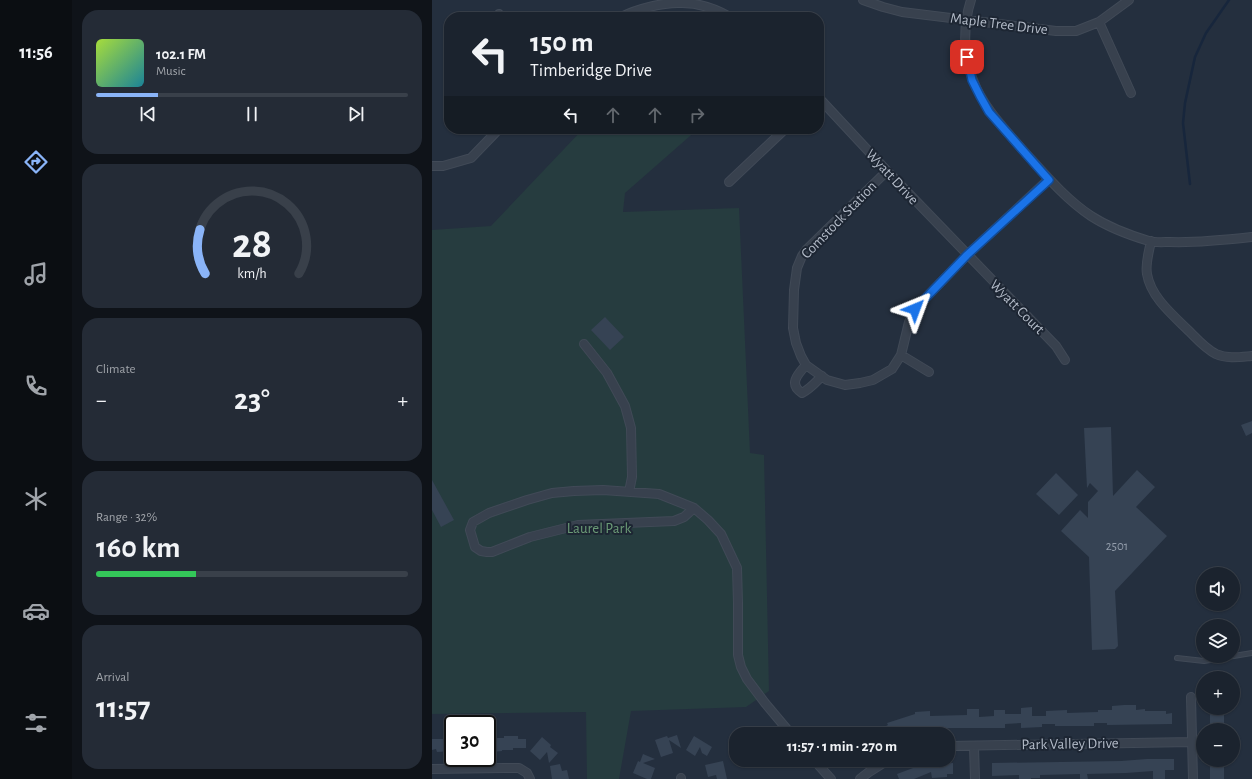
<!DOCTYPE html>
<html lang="en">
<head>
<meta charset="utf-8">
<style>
	:root { --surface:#1b232e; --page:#242b36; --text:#f1f3f6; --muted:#a0a4aa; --line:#39404a; --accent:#8ab4f8 }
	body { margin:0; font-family:"Alegreya Sans",sans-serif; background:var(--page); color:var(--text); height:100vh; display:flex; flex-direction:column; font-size:15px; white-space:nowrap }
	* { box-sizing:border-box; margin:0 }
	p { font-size:13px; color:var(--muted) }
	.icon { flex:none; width:22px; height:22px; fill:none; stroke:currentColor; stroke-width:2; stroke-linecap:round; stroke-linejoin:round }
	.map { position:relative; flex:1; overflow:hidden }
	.drawer { display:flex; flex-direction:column; gap:10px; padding:10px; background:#0f1319; width:360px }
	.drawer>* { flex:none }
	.top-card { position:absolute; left:12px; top:12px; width:380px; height:122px; border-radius:16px; box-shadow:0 1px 3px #0004,0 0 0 1px var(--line); background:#1b232e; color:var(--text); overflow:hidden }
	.buttons { position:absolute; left:764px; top:567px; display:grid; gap:8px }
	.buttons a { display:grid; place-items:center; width:44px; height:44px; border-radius:50%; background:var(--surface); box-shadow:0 1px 3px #0004,0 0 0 1px var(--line); font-size:20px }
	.speed { position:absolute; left:12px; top:715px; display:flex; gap:8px; font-size:20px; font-weight:700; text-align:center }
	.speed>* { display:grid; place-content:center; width:52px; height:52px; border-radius:50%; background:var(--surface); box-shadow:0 1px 3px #0004,0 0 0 1px var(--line); line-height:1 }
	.speed .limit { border:2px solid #111; border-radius:6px; background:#fff; color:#111 }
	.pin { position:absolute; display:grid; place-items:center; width:34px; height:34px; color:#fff; margin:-17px; border-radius:8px; box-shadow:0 2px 6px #0006 }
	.me { position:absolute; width:44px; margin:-22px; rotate:44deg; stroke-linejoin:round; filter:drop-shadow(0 0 3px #0008) }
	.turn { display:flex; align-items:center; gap:14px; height:84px; padding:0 20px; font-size:18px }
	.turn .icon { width:52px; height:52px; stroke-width:2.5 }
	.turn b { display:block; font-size:28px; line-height:34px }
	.lanes { display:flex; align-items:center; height:38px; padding:0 20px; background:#0003; justify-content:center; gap:20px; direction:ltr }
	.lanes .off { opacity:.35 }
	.big { font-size:30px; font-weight:600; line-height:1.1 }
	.drawer .card { flex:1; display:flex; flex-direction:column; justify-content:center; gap:6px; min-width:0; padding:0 14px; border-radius:16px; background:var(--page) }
	.drawer .dial { align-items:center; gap:0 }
	.dial svg { height:104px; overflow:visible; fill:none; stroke:var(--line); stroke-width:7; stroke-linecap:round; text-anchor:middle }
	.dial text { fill:var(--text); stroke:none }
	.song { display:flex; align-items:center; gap:12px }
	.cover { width:48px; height:48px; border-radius:6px; background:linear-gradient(135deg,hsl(80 70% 55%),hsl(190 70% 35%)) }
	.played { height:4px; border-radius:2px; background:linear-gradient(90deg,var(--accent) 20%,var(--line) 20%) }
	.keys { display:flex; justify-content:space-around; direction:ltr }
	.heat { display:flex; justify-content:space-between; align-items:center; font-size:22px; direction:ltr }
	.charge { height:6px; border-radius:3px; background:linear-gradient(90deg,#34c759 32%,var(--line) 0) }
	.trip { position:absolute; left:297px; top:727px; width:226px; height:40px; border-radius:16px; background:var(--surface); box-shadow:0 1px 3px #0004,0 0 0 1px var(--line); font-weight:600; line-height:40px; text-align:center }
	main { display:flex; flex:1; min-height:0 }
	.menu { display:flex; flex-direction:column; width:72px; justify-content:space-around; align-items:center; background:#0b0e12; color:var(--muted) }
	.menu .icon { width:28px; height:28px }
	.menu .on { color:var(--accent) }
	.menu b { font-size:18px; color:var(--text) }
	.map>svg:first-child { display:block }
</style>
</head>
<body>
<main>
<nav class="menu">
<b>11:56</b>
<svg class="icon on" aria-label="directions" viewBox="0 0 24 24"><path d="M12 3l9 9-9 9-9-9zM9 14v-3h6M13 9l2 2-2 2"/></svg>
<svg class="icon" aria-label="music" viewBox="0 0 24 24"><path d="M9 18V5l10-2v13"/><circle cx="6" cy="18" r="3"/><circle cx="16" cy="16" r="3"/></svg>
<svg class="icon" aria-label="phone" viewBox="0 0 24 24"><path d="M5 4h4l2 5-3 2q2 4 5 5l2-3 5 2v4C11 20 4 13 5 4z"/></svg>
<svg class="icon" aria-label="climate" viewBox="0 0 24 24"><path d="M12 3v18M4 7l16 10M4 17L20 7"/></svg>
<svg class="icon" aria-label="car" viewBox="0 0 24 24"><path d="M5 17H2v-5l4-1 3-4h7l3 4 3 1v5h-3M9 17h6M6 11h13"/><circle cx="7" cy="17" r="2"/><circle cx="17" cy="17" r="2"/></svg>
<svg class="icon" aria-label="filters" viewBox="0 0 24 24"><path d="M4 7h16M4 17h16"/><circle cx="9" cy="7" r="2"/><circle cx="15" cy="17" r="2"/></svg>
</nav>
<section class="drawer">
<div class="card">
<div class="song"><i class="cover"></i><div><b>102.1 FM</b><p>Music</p></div></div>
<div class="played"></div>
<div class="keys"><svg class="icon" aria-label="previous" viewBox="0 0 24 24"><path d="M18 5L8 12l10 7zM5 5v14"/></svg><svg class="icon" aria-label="pause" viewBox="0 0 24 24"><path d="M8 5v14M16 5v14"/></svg><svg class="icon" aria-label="next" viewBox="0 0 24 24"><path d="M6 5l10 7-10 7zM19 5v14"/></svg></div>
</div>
<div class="card dial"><svg viewBox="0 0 100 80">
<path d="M14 69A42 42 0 1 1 86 69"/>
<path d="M14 69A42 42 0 0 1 10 35" stroke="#8ab4f8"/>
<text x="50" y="56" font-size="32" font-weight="700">28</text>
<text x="50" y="72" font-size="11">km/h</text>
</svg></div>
<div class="card"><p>Climate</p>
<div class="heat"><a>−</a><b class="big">23°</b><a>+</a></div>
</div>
<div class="card"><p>Range · 32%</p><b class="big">160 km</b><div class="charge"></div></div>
<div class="card"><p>Arrival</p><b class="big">11:57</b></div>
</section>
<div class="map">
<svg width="820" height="779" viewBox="0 0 820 779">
	<rect width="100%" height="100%" fill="#242f3e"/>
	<!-- green -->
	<path fill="#263c3f" d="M151 129H266L193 193 191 212 307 208 318 453 332 455 337 691 314 707 199 711 187 779H155L154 712 0 714V230L59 226Z"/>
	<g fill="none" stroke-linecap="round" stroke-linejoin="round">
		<!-- stream -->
		<path stroke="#17263c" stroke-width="2.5" d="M758 184 751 123 753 103 763 57 774 33 797 0"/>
	</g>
	<!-- building -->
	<path fill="#364354" d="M173 317 192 337 178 350 159 330Z
		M820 421V433L814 436 809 425Z
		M679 427 681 496 705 470 723 487 704 507 735 536 683 591 686 646 683 649 660 650 657 557 629 531 648 510 656 518V502L666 491 658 483 655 488 652 428Z
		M624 473 646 495 627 515 604 494Z
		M0 480 22 520 9 527 0 510Z
		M692 705H704V710L713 709V711H734V714L740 713V724L675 725V723H662V726H623V724H610V727L589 728V723L573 724V728H505V730L480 732 472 734 471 732 464 734H438L456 725 455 723 483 714V712L498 711V716L535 715V709H547V717L562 716V710H573V714H589V708L600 707V716H614V711L635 710V713L666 712V710H680V706Z
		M778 708H787V715H792V730H778Z
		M245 735 249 748 237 740 241 753 229 757 223 740 235 736 236 738Z
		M72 736H86V739H94V748H81V750H70V751L60 752V749H55V738H72Z
		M262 736 280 747 275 756 270 753 268 747 263 756 254 750Z
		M110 737 119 745 118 747 126 753 117 763 115 752 108 760 98 751Z
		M0 739H21V751L5 752 4 749 0 750Z
		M211 754 223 759 211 763 223 768 219 779H215L201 773 206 761 208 762Z
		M715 759H742V770H733V779H721V771L694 773 655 774 656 779H648V774L608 775V778H599V779H587V775L560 776V763L689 761Z
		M778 760H789V767H792V779H778Z
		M291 761 295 779H285L284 775 276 777 273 765Z
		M521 763V774H515V777L500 778 499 772 482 779H467L465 774 489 765Z
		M128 764 130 771 135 770 137 779H120L118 766Z"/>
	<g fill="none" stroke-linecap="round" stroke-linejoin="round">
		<!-- service casing -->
		<g stroke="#414a57" stroke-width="6">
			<path id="service" d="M745 658 772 661 820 653"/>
		</g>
		<!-- minor casing -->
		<g stroke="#414a57" stroke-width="10">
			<path id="minor" d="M431 0 451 7 470 12 624 31H644L667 22 697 0
				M539 0C531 24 531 57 541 80 551 107 571 127 590 149 611 172 632 198 659 216 676 227 697 235 717 241 724 243 732 242 738 242 766 243 793 240 820 237
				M67 14 69 17
				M189 17C205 9 231 2 250 3 266 3 284 9 298 17
				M667 22 699 93
				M387 98 455 171 624 346 633 360
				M0 166H11L39 158 67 129
				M455 171 375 249 370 256 365 268 362 290 361 328 364 343 369 356 374 365 395 380 413 385 428 383 441 380 460 369 469 355 477 322 483 309 535 255 617 179
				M297 182 353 129
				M719 241C717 252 713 264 715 274 719 298 742 316 758 332 766 340 774 349 784 354 795 359 808 357 820 356
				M152 344 175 373 193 406 199 428 200 477 197 492
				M469 355 497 372
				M374 365C366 374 356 384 370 393 378 389 383 383 390 376
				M262 508 252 517 242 521 146 525 98 537 60 552H55L49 551 43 547 38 530 41 522 57 513 95 500 120 493 142 491 171 490 227 494 262 508 276 520 289 534 305 568 306 603V655L309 667 315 679 333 703 359 734
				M759 697 761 779
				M516 746 760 742
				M542 746 543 779
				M382 760 399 779
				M0 769 72 768H87L95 773 98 779
				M249 778V779
				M428 779 437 772 456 760"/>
		</g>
		<!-- service -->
		<use href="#service" stroke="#38414e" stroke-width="4"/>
		<!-- minor -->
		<use href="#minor" stroke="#38414e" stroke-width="8"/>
	</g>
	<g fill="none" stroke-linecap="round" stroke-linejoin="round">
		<!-- route casing -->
		<g stroke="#114b97" stroke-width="10">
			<path id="route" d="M483 309 535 255 617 180 557 112 548 96 540 80 535 57"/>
		</g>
		<!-- route -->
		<use href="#route" stroke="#1a73e8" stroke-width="7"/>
	</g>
	<g text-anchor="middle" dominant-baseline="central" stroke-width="4" stroke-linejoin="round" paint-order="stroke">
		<!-- number labels -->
		<g font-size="13" fill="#929caa">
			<text x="685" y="546">2501</text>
		</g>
		<!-- street labels -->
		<g font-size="15" fill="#b4bcc9" stroke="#1d2633">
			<text transform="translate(567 24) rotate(7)">Maple Tree Drive</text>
			<text transform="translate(460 177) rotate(47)">Wyatt Drive</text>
			<text transform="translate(407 220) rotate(-46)">Comstock Station</text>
			<text transform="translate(585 307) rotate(45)">Wyatt Court</text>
			<text transform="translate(638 744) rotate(-1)">Park Valley Drive</text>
		</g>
		<!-- park labels -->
		<g font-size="15" fill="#6b9a76" stroke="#1d2633">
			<text x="167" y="528">Laurel Park</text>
		</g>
	</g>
</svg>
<div class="buttons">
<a><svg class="icon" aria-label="sound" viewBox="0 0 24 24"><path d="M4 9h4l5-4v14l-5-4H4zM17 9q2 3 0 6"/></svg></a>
<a><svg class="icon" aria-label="layers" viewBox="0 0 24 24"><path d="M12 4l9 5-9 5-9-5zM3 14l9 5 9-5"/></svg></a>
<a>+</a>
<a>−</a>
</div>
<div class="speed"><div class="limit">30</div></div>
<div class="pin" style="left:535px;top:57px;background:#d93025"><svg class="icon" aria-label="arrive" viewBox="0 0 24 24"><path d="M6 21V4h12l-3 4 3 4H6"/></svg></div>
<svg class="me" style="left:483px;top:309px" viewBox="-20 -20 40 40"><path d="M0-17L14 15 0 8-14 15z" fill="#1a73e8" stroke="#fff" stroke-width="4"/></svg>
<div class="trip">11:57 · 1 min · 270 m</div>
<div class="top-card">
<div class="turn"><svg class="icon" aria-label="left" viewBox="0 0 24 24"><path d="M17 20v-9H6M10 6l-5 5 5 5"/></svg><div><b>150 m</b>Timberidge Drive</div></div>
<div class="lanes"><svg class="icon" aria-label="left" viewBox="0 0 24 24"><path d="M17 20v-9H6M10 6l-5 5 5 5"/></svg><svg class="icon off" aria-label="ahead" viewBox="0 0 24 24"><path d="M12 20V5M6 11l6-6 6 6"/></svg><svg class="icon off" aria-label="ahead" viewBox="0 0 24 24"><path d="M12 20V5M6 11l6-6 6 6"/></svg><svg class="icon off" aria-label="right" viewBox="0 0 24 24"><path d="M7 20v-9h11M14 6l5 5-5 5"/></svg></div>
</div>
</div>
</main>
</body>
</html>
